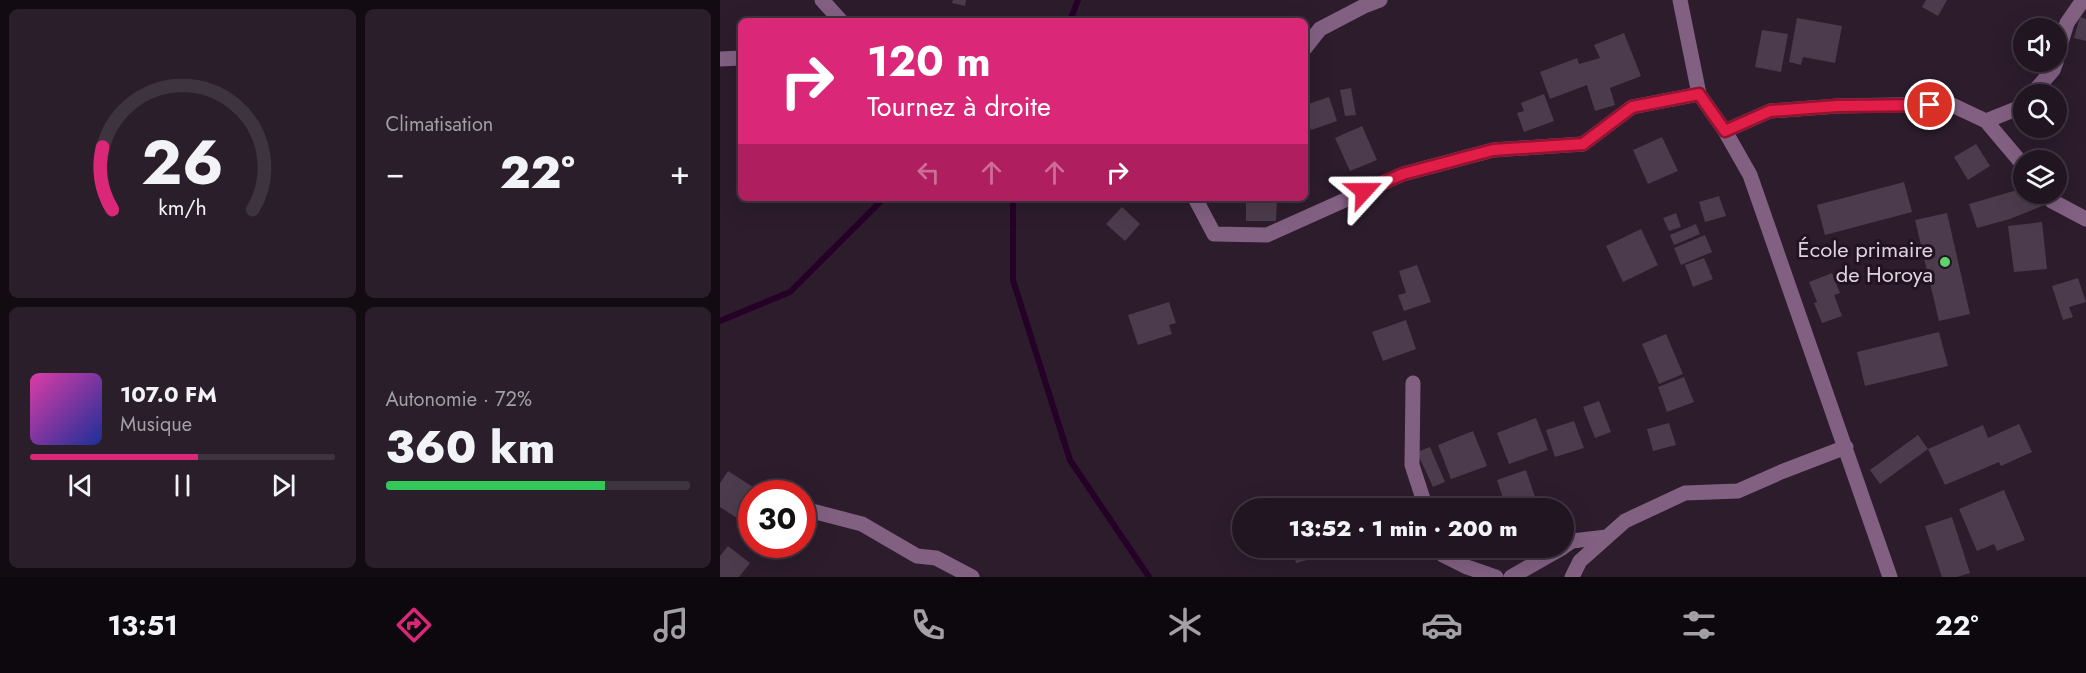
<!DOCTYPE html>
<html lang="fr">
<head>
<meta charset="utf-8">
<style>
	:root { --surface:#211521; --page:#291e2a; --text:#f1f3f6; --muted:#a29fa5; --line:#3e343f; --accent:#db2777 }
	body { margin:0; font-family:Jost,sans-serif; background:var(--page); color:var(--text); height:100vh; display:flex; flex-direction:column; font-size:22px; white-space:nowrap }
	* { box-sizing:border-box; margin:0 }
	p { font-size:20px; color:var(--muted) }
	.icon { flex:none; width:33px; height:33px; fill:none; stroke:currentColor; stroke-width:2; stroke-linecap:round; stroke-linejoin:round }
	.map { position:relative; flex:1; overflow:hidden }
	.side { display:flex; flex-direction:column; gap:9px; padding:9px; background:#120c12; width:720px }
	.side>* { flex:none }
	.guide { position:absolute; left:18px; top:18px; width:570px; height:183px; border-radius:9px; box-shadow:0 6px 24px #0002,0 0 0 2px var(--line); background:#db2777; color:#fff; overflow:hidden }
	.tools { position:absolute; left:1293px; top:18px; display:grid; gap:12px }
	.tools a { display:grid; place-items:center; width:54px; height:54px; border-radius:50%; background:var(--surface); box-shadow:0 6px 24px #0002,0 0 0 2px var(--line); font-size:30px }
	.speed { position:absolute; left:18px; top:480px; display:flex; gap:12px; font-size:30px; font-weight:700; text-align:center }
	.speed>* { display:grid; place-content:center; width:78px; height:78px; border-radius:50%; background:var(--surface); box-shadow:0 6px 24px #0002,0 0 0 2px var(--line); line-height:1 }
	.speed .limit { border:9px solid #d22; background:#fff; color:#111 }
	.pin { position:absolute; display:grid; place-items:center; width:51px; height:51px; color:#fff; margin:-26px; border:3px solid #fff; border-radius:50%; box-shadow:0 2px 6px #0007 }
	.me { position:absolute; width:66px; margin:-33px; rotate:66deg; stroke-linejoin:round; filter:drop-shadow(0 0 4px #0008) }
	.turn { display:flex; align-items:center; gap:21px; height:126px; padding:0 30px; font-size:27px }
	.turn .icon { width:78px; height:78px; stroke-width:2.5 }
	.turn b { display:block; font-size:42px; line-height:51px }
	.lanes { display:flex; align-items:center; height:57px; padding:0 30px; background:#0003; justify-content:center; gap:30px; direction:ltr }
	.lanes .off { opacity:.35 }
	.big { font-size:45px; font-weight:800; line-height:1.1 }
	.side .tile { flex:1; display:flex; flex-direction:column; justify-content:center; gap:9px; min-width:0; padding:0 21px; border-radius:9px; background:var(--page) }
	.side .dial { align-items:center; gap:0 }
	.dial svg { height:156px; overflow:visible; fill:none; stroke:var(--line); stroke-width:7; stroke-linecap:round; text-anchor:middle }
	.dial text { fill:var(--text); stroke:none }
	.song { display:flex; align-items:center; gap:18px }
	.cover { width:72px; height:72px; border-radius:9px; background:linear-gradient(135deg,hsl(320 70% 55%),hsl(230 70% 35%)) }
	.played { height:6px; border-radius:3px; background:linear-gradient(90deg,var(--accent) 55%,var(--line) 55%) }
	.keys { display:flex; justify-content:space-around; direction:ltr }
	.heat { display:flex; justify-content:space-between; align-items:center; font-size:33px; direction:ltr }
	.charge { height:9px; border-radius:4px; background:linear-gradient(90deg,#34c759 72%,var(--line) 0) }
	.side .tiles { flex:1; display:grid; gap:9px; grid-template-columns:repeat(2,1fr) }
	.trip { position:absolute; left:512px; top:498px; width:342px; height:60px; border-radius:30px; background:var(--surface); box-shadow:0 6px 24px #0002,0 0 0 2px var(--line); font-weight:800; line-height:60px; text-align:center }
	.dock { display:flex; height:96px; justify-content:space-around; align-items:center; background:#0d080d; color:var(--muted) }
	.dock .icon { width:42px; height:42px }
	.dock .current { color:var(--accent) }
	.dock b { font-size:27px; color:var(--text) }
	main { display:flex; flex:1; min-height:0 }
	.map>svg:first-child { display:block }
</style>
</head>
<body>
<main>
<section class="side">
<div class="tiles">
<div class="tile dial"><svg viewBox="0 0 100 80">
<path d="M14 69A42 42 0 1 1 86 69"/>
<path d="M14 69A42 42 0 0 1 9 37" stroke="#db2777"/>
<text x="50" y="56" font-size="32" font-weight="700">26</text>
<text x="50" y="72" font-size="11">km/h</text>
</svg></div>
<div class="tile"><p>Climatisation</p>
<div class="heat"><a>−</a><b class="big">22°</b><a>+</a></div>
</div>
<div class="tile">
<div class="song"><i class="cover"></i><div><b>107.0 FM</b><p>Musique</p></div></div>
<div class="played"></div>
<div class="keys"><svg class="icon" aria-label="previous" viewBox="0 0 24 24"><path d="M18 5L8 12l10 7zM5 5v14"/></svg><svg class="icon" aria-label="pause" viewBox="0 0 24 24"><path d="M8 5v14M16 5v14"/></svg><svg class="icon" aria-label="next" viewBox="0 0 24 24"><path d="M6 5l10 7-10 7zM19 5v14"/></svg></div>
</div>
<div class="tile"><p>Autonomie · 72%</p><b class="big">360 km</b><div class="charge"></div></div>
</div>
</section>
<div class="map">
<svg width="1366" height="577" viewBox="0 0 1366 577">
	<rect width="100%" height="100%" fill="#2c1c2c"/>
	<g fill="none" stroke-linecap="round" stroke-linejoin="round">
		<!-- stream -->
		<path stroke="#250027" stroke-width="6" d="M350 21 358 0
			M293 198V280L350 460 429 577
			M0 321 70 292 164 198"/>
	</g>
	<!-- building -->
	<path fill="#4c3b4c" d="M233 0H246L245 6 232 3Z
		M1206 0H1227L1218 16 1202 7Z
		M1360 17 1366 19V41L1354 38Z
		M1077 18 1122 26 1115 63 1083 57 1081 65 1069 62Z
		M1042 30 1068 34 1061 72 1035 67Z
		M904 33 921 76 890 88 895 105 875 111 867 85 830 99 820 72 857 58 859 64 880 58 874 45Z
		M631 88 636 115 625 116 620 90Z
		M824 94 834 121 804 132 797 113 804 111 801 103Z
		M609 97 617 121 591 130 585 113V105Z
		M642 126 657 160 630 171 615 138Z
		M942 137 958 171 928 184 913 150Z
		M1256 144 1270 166 1248 180 1234 157Z
		M1184 182 1192 212 1105 235 1097 205Z
		M1304 188V194H1316L1322 206 1290 219 1257 228 1249 204Z
		M999 196 1006 216 985 222 979 202Z
		M526 198H557L556 221H526Z
		M402 207 420 224 405 241 386 224Z
		M956 213 961 227 949 231 943 218Z
		M1227 213 1250 314 1219 321 1195 220Z
		M1322 222 1327 269 1294 272 1288 226Z
		M976 224 980 234 954 245 950 235Z
		M921 229 938 265 903 282 886 246Z
		M985 235 992 252 961 265 954 248Z
		M984 258 993 279 973 287 965 265Z
		M697 265 711 302 684 311 678 295 686 293 679 271Z
		M1112 273 1120 293 1114 295 1122 316 1102 323 1094 303 1097 302 1089 282Z
		M1358 278 1366 302 1349 307 1353 317 1343 320 1332 286Z
		M449 302 456 323 449 325 452 334 418 345 408 315Z
		M686 320 696 349 663 361 652 332Z
		M1219 332 1228 366 1145 386 1137 352Z
		M946 334 963 374 939 384 922 344Z
		M964 377 974 402 947 412 938 387Z
		M879 401 891 432 875 438 863 407Z
		M816 418 828 450 789 464 777 433Z
		M854 421 864 448 835 457 826 430Z
		M949 423 956 445 933 451 927 429Z
		M1299 424 1312 452 1281 466 1279 462 1225 485 1208 449 1263 425 1268 438Z
		M753 431 767 466 731 479 718 445Z
		M1198 435 1208 449 1160 484 1150 470Z
		M710 447 725 482 713 487 697 452Z
		M806 470 815 497 786 507 777 480Z
		M8 471 36 489 28 501 32 504V509L23 522 0 507V483Z
		M1284 490 1305 540 1277 551 1274 544 1257 551 1239 509Z
		M1232 517 1250 573 1237 577H1222L1205 526Z
		M8 546 30 563 19 577H0V556Z
		M572 548H596L598 557 576 563Z"/>
	<g fill="none" stroke-linecap="round" stroke-linejoin="round">
		<!-- minor -->
		<path stroke="#826082" stroke-width="15" d="M102 0 121 21
			M960 0 979 94 1005 131 1030 175 1170 577
			M585 48 600 29 644 6 660 0
			M0 59 21 58
			M1336 59 1347 23 1363 0
			M1312 94 1333 70 1336 62
			M1266 121 1304 166
			M1005 131 1050 111 1117 106 1230 104 1266 121 1301 107 1304 105
			M1326 194 1332 201 1366 219
			M475 198 494 234 547 235 683 174 773 150 863 144 912 107 979 94
			M693 383 692 465 706 508
			M82 512 92 511 142 524 197 556 216 558 252 577
			M843 547 852 541 887 537
			M721 548 723 555 747 567 776 577
			M791 577 842 548
			M852 577 860 561 905 521 965 493 1018 491 1061 472 1126 447"/>
	</g>
	<g fill="none" stroke-linecap="round" stroke-linejoin="round">
		<!-- route casing -->
		<g stroke="#92132f" stroke-width="15">
			<path id="route" d="M644 191 683 174 773 150 863 144 912 107 979 94 1005 131 1050 111 1117 106 1210 105"/>
		</g>
		<!-- route -->
		<use href="#route" stroke="#e11d48" stroke-width="10"/>
	</g>
	<!-- markers -->
	<circle fill="#5cd56d" stroke="#221322" stroke-width="2" cx="1225" cy="262" r="6"/>
	<g text-anchor="middle" dominant-baseline="central" stroke-width="6" stroke-linejoin="round" paint-order="stroke">
		<!-- poi labels -->
		<g font-size="22" fill="#ddd2dd" stroke="#221322" text-anchor="end">
			<text x="1213" y="249">École primaire<tspan x="1213" dy="25">de Horoya</tspan></text>
		</g>
	</g>
</svg>
<div class="tools">
<a><svg class="icon" aria-label="sound" viewBox="0 0 24 24"><path d="M4 9h4l5-4v14l-5-4H4zM17 9q2 3 0 6"/></svg></a>
<a><svg class="icon" aria-label="search" viewBox="0 0 24 24"><circle cx="10" cy="10" r="6"/><path d="M15 15l6 6"/></svg></a>
<a><svg class="icon" aria-label="layers" viewBox="0 0 24 24"><path d="M12 4l9 5-9 5-9-5zM3 14l9 5 9-5"/></svg></a>
</div>
<div class="speed"><div class="limit">30</div></div>
<div class="pin" style="left:1210px;top:105px;background:#d93025"><svg class="icon" aria-label="arrive" viewBox="0 0 24 24"><path d="M6 21V4h12l-3 4 3 4H6"/></svg></div>
<svg class="me" style="left:644px;top:191px" viewBox="-20 -20 40 40"><path d="M0-17L14 15 0 8-14 15z" fill="#e11d48" stroke="#fff" stroke-width="4"/></svg>
<div class="trip">13:52 · 1 min · 200 m</div>
<div class="guide">
<div class="turn"><svg class="icon" aria-label="right" viewBox="0 0 24 24"><path d="M7 20v-9h11M14 6l5 5-5 5"/></svg><div><b>120 m</b>Tournez à droite</div></div>
<div class="lanes"><svg class="icon off" aria-label="left" viewBox="0 0 24 24"><path d="M17 20v-9H6M10 6l-5 5 5 5"/></svg><svg class="icon off" aria-label="ahead" viewBox="0 0 24 24"><path d="M12 20V5M6 11l6-6 6 6"/></svg><svg class="icon off" aria-label="ahead" viewBox="0 0 24 24"><path d="M12 20V5M6 11l6-6 6 6"/></svg><svg class="icon" aria-label="right" viewBox="0 0 24 24"><path d="M7 20v-9h11M14 6l5 5-5 5"/></svg></div>
</div>
</div>
</main>
<nav class="dock">
<b>13:51</b>
<svg class="icon current" aria-label="directions" viewBox="0 0 24 24"><path d="M12 3l9 9-9 9-9-9zM9 14v-3h6M13 9l2 2-2 2"/></svg>
<svg class="icon" aria-label="music" viewBox="0 0 24 24"><path d="M9 18V5l10-2v13"/><circle cx="6" cy="18" r="3"/><circle cx="16" cy="16" r="3"/></svg>
<svg class="icon" aria-label="phone" viewBox="0 0 24 24"><path d="M5 4h4l2 5-3 2q2 4 5 5l2-3 5 2v4C11 20 4 13 5 4z"/></svg>
<svg class="icon" aria-label="climate" viewBox="0 0 24 24"><path d="M12 3v18M4 7l16 10M4 17L20 7"/></svg>
<svg class="icon" aria-label="car" viewBox="0 0 24 24"><path d="M5 17H2v-5l4-1 3-4h7l3 4 3 1v5h-3M9 17h6M6 11h13"/><circle cx="7" cy="17" r="2"/><circle cx="17" cy="17" r="2"/></svg>
<svg class="icon" aria-label="filters" viewBox="0 0 24 24"><path d="M4 7h16M4 17h16"/><circle cx="9" cy="7" r="2"/><circle cx="15" cy="17" r="2"/></svg>
<b>22°</b>
</nav>
</body>
</html>
